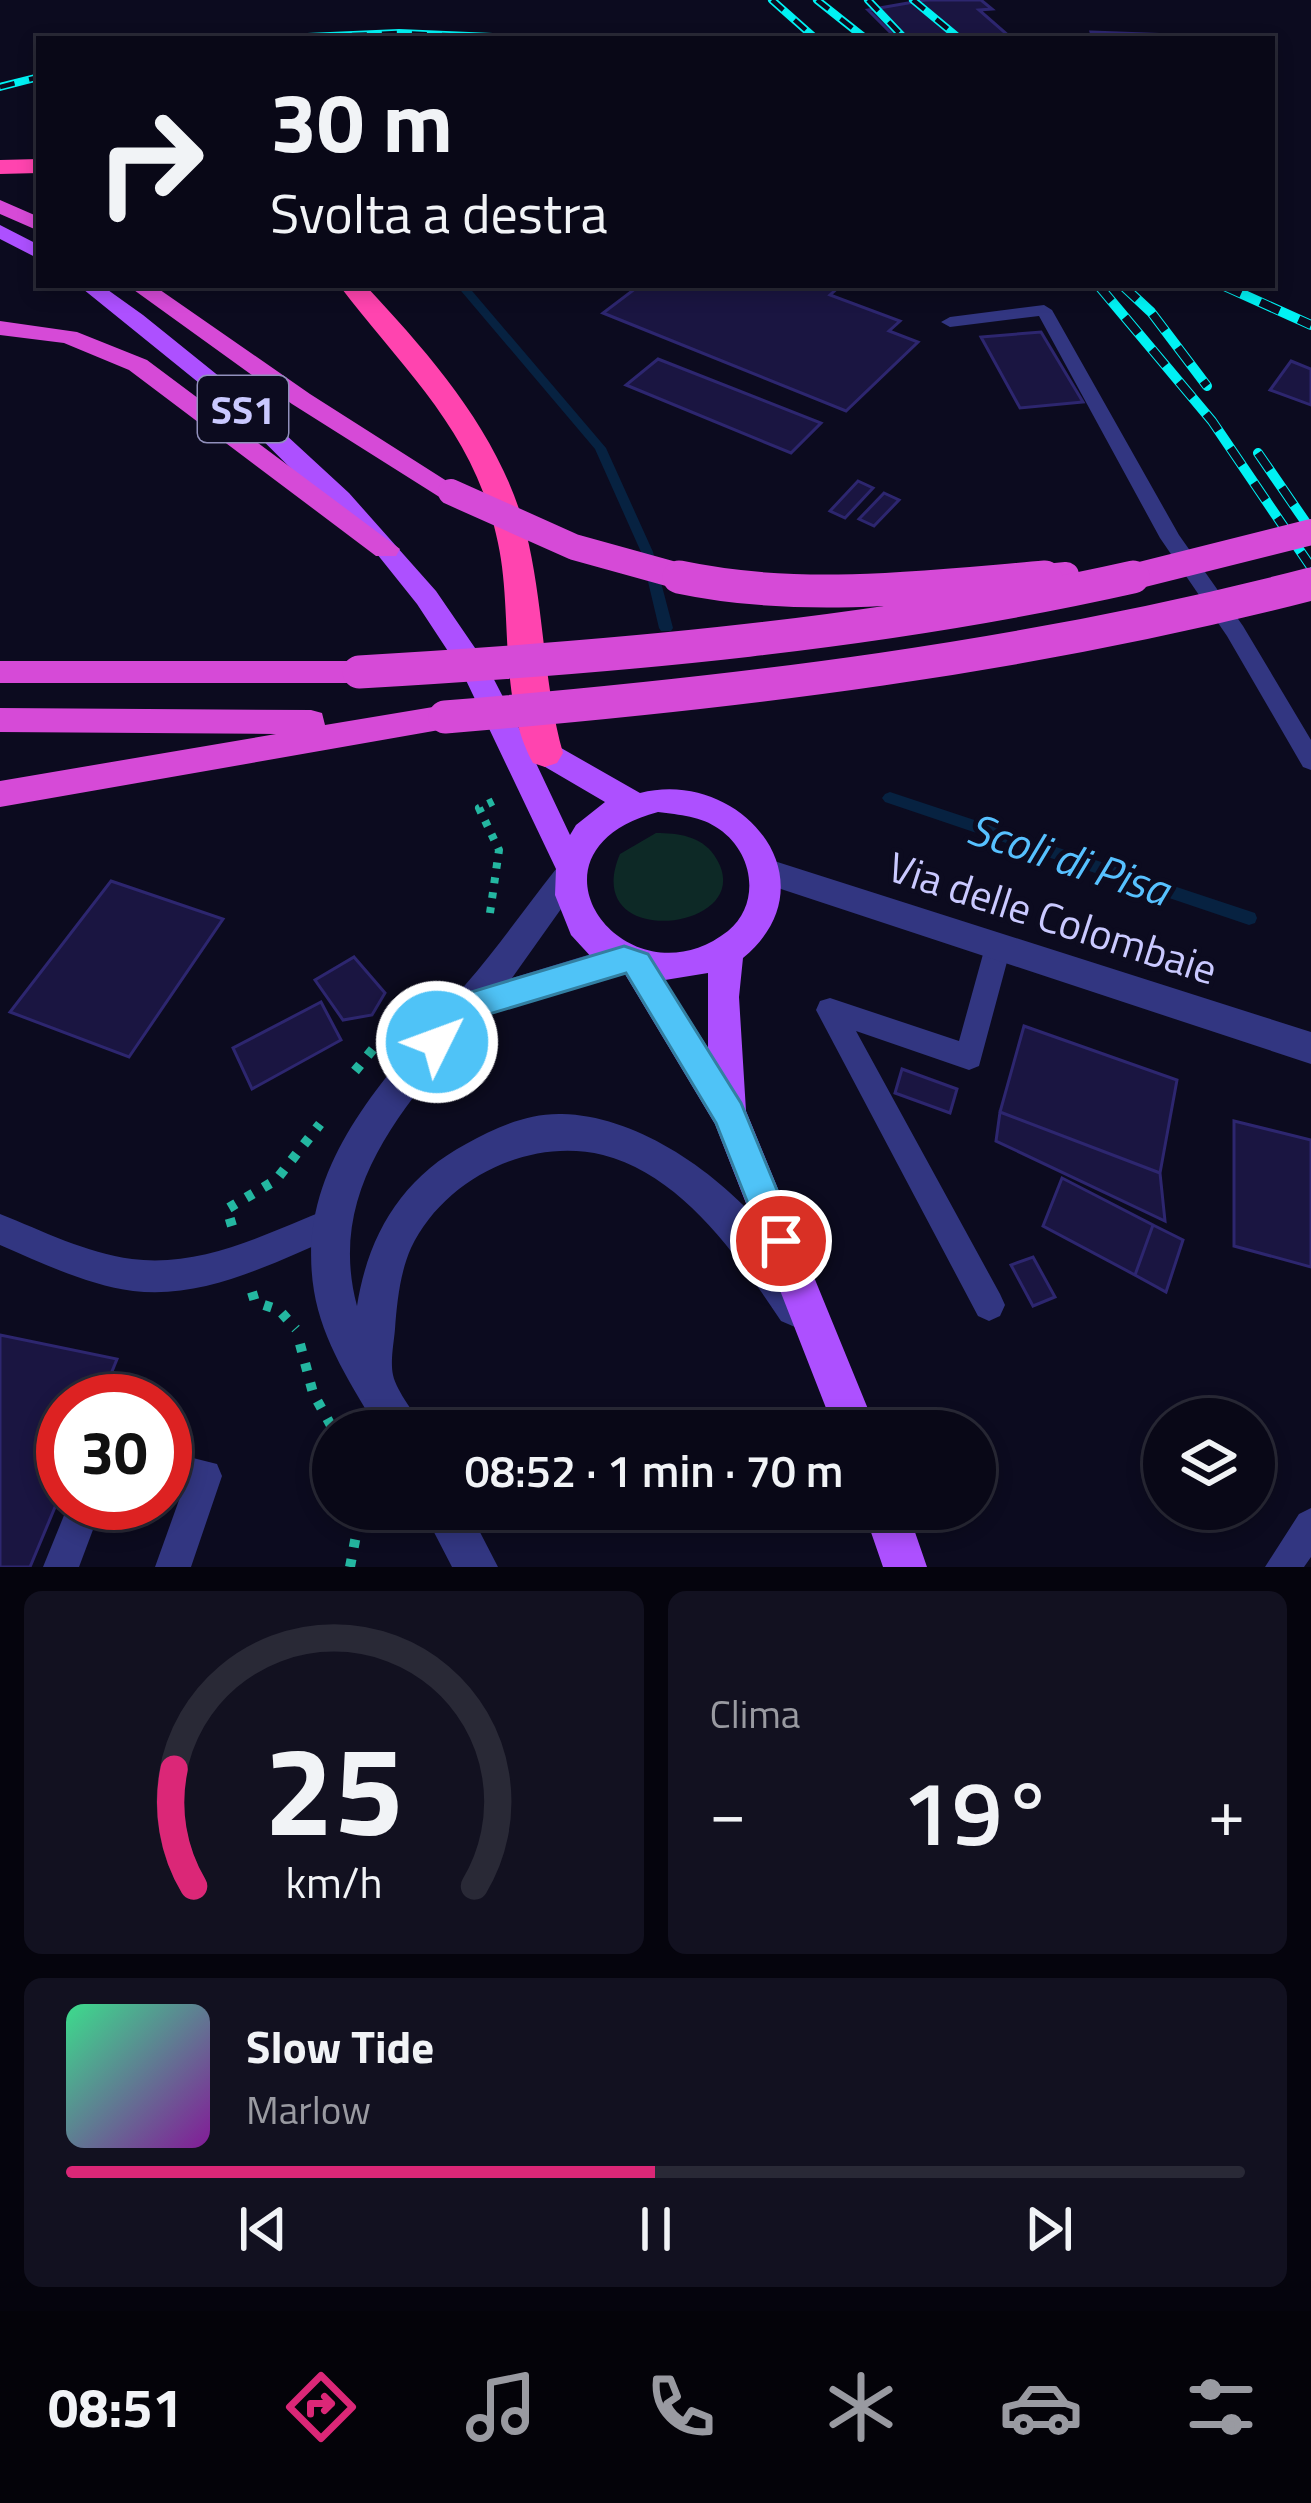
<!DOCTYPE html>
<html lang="it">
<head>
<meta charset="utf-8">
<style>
	:root { --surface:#090817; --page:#121120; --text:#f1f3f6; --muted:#999aa1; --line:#292936; --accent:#db2777 }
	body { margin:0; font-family:"Titillium Web",sans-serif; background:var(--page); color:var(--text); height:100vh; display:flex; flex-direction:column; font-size:45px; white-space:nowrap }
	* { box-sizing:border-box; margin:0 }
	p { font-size:39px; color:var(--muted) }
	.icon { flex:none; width:66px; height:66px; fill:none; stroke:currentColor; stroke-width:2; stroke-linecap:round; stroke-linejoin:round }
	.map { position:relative; height:1567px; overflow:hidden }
	.sheet { display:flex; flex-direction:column; gap:24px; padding:24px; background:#05040d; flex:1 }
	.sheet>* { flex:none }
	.top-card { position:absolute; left:36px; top:36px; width:1239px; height:252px; border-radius:0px; box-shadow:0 6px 18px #0003,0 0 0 3px var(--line); background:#090817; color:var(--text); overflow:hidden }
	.buttons { position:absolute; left:1143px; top:1398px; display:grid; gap:24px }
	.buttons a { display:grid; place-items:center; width:132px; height:132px; border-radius:50%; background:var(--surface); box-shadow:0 6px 18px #0003,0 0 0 3px var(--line); font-size:60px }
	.speed { position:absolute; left:36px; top:1374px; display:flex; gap:24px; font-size:60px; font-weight:700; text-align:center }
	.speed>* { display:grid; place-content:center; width:156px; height:156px; border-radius:50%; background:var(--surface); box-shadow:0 6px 18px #0003,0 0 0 3px var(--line); line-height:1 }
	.speed .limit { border:18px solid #d22; background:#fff; color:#111 }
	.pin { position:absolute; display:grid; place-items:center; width:102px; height:102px; color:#fff; margin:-51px; border:6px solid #fff; border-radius:50%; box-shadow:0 3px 12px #0007 }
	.me { position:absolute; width:132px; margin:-66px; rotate:48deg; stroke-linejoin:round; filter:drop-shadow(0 0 9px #0008) }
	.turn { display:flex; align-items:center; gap:42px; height:252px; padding:0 36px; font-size:54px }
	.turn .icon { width:156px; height:156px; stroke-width:2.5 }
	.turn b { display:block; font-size:84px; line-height:102px }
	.big { font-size:90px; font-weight:600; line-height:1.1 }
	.sheet .card { flex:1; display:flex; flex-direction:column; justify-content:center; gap:18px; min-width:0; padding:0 42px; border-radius:18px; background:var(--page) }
	.sheet .dial { align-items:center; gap:0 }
	.dial svg { height:312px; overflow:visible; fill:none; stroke:var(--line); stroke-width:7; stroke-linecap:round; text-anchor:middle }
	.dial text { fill:var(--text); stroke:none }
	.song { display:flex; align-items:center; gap:36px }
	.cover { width:144px; height:144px; border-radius:18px; background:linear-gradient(135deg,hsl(150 70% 55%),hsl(290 70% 35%)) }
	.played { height:12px; border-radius:6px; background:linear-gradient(90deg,var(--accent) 50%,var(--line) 50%) }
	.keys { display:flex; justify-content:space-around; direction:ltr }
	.heat { display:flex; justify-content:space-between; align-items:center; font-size:66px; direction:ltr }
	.sheet .tiles { flex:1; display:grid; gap:24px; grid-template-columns:1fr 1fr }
	.card:last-child { grid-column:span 2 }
	.trip { position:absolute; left:312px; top:1410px; width:684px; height:120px; border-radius:60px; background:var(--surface); box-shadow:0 6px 18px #0003,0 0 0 3px var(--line); font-weight:600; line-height:120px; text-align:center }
	.tabs { display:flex; height:192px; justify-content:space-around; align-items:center; background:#040309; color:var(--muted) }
	.tabs .icon { width:84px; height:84px }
	.tabs .current { color:var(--accent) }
	.tabs b { font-size:54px; color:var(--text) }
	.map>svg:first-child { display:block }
</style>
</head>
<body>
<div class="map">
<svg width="1311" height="1567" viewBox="0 0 1311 1567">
	<rect width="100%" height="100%" fill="#0c0b1f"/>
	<!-- green -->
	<path fill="#0d2926" d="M656 833C678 833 701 836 714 855 766 930 577 955 620 854Z"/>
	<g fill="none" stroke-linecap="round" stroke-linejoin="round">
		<!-- stream -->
		<path fill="#072241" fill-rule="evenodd" d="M456 285H467L606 448 653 552 673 628 671 631H661L659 628 641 552 595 449Z
			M890 792 1249 911 1255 913 1257 918 1255 923 1249 925 885 802 882 798 885 794Z"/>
	</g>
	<!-- building -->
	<path fill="#1a1541" stroke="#2d266f" stroke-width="3" d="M925 0H981L992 9 979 10 1009 36 897 39 868 10Z
		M1091 32 1227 37V39H1093Z
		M640 285H841L830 295 900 321 889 331 918 342 846 411 603 313Z
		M1041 332 1083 402 1020 408 981 337Z
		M658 359 821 423 791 453 626 385Z
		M1291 361 1311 369V405L1270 390Z
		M858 481 873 488 845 518 830 511Z
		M884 493 899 500 874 526 859 519Z
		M111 881 223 919 129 1057 10 1012Z
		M354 957 385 993 372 1015 343 1020 315 980Z
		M321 1002 341 1040 252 1089 233 1048Z
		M1024 1026 1177 1080 1160 1173 1000 1112Z
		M902 1069 957 1089 950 1113 895 1093Z
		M1000 1112 1160 1173 1165 1221 996 1141Z
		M1234 1121 1311 1140V1267L1234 1246Z
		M1062 1178 1153 1225 1135 1275 1043 1226Z
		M1153 1225 1183 1240 1166 1292 1135 1275Z
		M1033 1257 1055 1297 1033 1306 1011 1265Z
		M0 1335 117 1359 100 1401H63V1488L30 1567H0Z"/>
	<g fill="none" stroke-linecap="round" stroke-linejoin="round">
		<!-- path-far1 -->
		<path stroke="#24b7a1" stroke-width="8" stroke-dasharray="6 9" stroke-linecap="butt" d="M490 913 499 850 479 808 496 800"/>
		<!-- path -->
		<path stroke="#24b7a1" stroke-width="10" stroke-dasharray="8 12" stroke-linecap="butt" d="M355 1071 406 1009
			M232 1226 227 1209 276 1180 320 1124
			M252 1292 255 1302 279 1310 296 1329
			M300 1344 313 1393 334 1431
			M350 1567 361 1509"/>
		<!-- service -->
		<path fill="#323681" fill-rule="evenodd" d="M1044 305 1052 310 1179 535 1243 626 1311 740V770L1303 767 1227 636 1160 538 1039 316 950 327 941 322 950 317Z
			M998 936 1007 939 1011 947 979 1066 969 1070 856 1031 1000 1294 1005 1305 1000 1316 989 1321 978 1316 816 1010 820 1001 830 998 959 1041 985 947 989 939Z
			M328 1209 339 1213 343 1224 339 1235C275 1262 205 1300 133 1291 87 1285 42 1263 0 1245V1214C43 1231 86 1253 132 1259 200 1268 266 1234 328 1209Z
			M165 1451 217 1464 222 1476 191 1567H155L183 1489 165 1485Z
			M69 1503H103L79 1567H43Z
			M1311 1508V1557L1304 1567H1265L1299 1514Z"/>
		<!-- minor -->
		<path fill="#323681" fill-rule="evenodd" d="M768 859 1311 1032V1064L757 881 752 872 757 863Z
			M567 865 578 869 583 878 512 978 624 944 636 949 641 959 636 969C587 987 533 995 485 1016 468 1024 453 1049 441 1063 381 1134 331 1209 357 1306 368 1235 402 1178 466 1144 495 1128 527 1113 562 1114 662 1116 778 1217 815 1307L809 1321 795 1327 781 1321C739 1258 682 1175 603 1155 529 1137 444 1179 411 1248 400 1273 397 1302 395 1329 394 1342 390 1361 393 1375 397 1393 416 1413 423 1431H379C353 1388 322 1341 314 1291 293 1163 391 1072 466 984 498 947 526 907 556 869Z
			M422 1509H468L498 1567H452Z"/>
		<!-- primary -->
		<path fill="#ad50ff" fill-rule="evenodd" d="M0 225 39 245V259L0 239Z
			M78 285H101L143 315 246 398 349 493 436 591 486 664 520 730 533 732 640 793C740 767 836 881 743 958L739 997 746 1111 877 1431H835L715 1124 625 974 594 960 571 935 555 895 556 869 463 674 417 604 377 554 230 408ZM535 761 605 802 576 825 570 835ZM658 812C680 815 701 816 719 829 754 853 761 904 728 931 627 1010 508 852 658 812ZM708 973V1048L665 980Z
			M863 1509H907L927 1567H883Z"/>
		<!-- trunk -->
		<path fill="#d64ad7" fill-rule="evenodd" d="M0 200 39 217V231L0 214Z
			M127 285H153L310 394 464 492 461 498H441L292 404Z
			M0 321 77 332 147 360 400 549 396 556H376L129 370 64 343 0 335Z
			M0 661H359L370 664 374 672 370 680 359 683H0Z
			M445 705 456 709 461 717 456 725 445 729 0 807V781L276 734 0 732V708L311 710 322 713 325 725Z"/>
		<!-- motorway -->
		<path fill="#ff44af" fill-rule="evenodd" d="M39 159V173L0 174V160Z
			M339 285H365C435 360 507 442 529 545 544 614 544 685 563 753L557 763 545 767 533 763C498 699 513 612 498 543 475 431 404 371 339 285Z"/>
		<!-- rail-far1 casing -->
		<g stroke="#00f2f4" stroke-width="8">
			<path id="rail-far1" d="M772 0 816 39
				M817 0 866 39
				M868 0 905 39
				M913 0 960 39
				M262 39 399 33 536 39
				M0 87 39 77"/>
		</g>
		<!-- rail casing -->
		<g stroke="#00f2f4" stroke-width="10">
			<path id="rail" d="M1098 285 1212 421 1311 567
				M1122 285 1151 312 1207 386
				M1222 285 1311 325
				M1258 453 1311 530"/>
		</g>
		<!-- rail-far1 -->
		<use href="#rail-far1" stroke="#0c0b1f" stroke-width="4.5" stroke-dasharray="15" stroke-linecap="butt"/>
		<!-- rail -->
		<use href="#rail" stroke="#0c0b1f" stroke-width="8" stroke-dasharray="21" stroke-linecap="butt"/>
		<!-- trunk-bridge-far1 -->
		<path stroke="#d64ad7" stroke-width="26" d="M451 492 574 547 693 580
			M1013 580 1066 575
			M1120 580 1311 532"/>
		<!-- trunk-bridge -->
		<path stroke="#d64ad7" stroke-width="33" d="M679 577C802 603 922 587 1045 577
			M359 672C619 657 879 634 1133 577
			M445 717C738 693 1026 658 1311 584"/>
	</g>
	<!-- route -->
	<path fill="#4fc3f7" stroke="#337fa1" stroke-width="3" d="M624 946 648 954 741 1103 798 1241 793 1254 781 1259 768 1254 716 1123 626 973 479 1017 448 1052 437 1056 426 1052 421 1042 458 996Z"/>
	<g text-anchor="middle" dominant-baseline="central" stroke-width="10" stroke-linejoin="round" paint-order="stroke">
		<!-- shield labels -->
		<rect fill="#0c0b1f" stroke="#9190bc" stroke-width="3" x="198" y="376" width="90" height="66" rx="9"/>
		<g font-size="39" font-weight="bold" fill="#cac9ff">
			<text x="243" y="409">SS1</text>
		</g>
		<!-- street labels -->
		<g font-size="42" fill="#cac9ff" stroke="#0c0b1f">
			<text transform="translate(1053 917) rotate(18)">Via delle Colombaie</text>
		</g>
		<!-- water labels -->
		<g font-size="45" font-style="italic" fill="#57c1ff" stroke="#0c0b1f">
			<text transform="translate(1069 858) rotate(18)">Scoli di Pisa</text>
		</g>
	</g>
</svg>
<div class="buttons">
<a><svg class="icon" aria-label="layers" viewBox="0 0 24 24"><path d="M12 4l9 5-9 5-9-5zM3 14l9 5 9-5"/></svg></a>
</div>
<div class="speed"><div class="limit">30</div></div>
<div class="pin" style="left:781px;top:1241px;background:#d93025"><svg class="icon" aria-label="arrive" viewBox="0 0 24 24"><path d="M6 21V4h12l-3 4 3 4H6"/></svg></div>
<svg class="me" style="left:437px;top:1042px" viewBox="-20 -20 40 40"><circle r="17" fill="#4fc3f7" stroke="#fff" stroke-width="3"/><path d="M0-11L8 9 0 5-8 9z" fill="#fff"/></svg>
<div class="trip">08:52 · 1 min · 70 m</div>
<div class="top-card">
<div class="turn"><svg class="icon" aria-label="right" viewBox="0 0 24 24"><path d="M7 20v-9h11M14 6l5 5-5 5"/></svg><div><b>30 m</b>Svolta a destra</div></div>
</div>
</div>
<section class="sheet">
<div class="tiles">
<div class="card dial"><svg viewBox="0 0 100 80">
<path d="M14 69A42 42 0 1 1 86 69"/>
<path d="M14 69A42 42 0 0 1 9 39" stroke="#db2777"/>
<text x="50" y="56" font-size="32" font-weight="700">25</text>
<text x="50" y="72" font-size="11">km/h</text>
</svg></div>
<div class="card"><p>Clima</p>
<div class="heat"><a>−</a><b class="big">19°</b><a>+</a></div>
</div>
<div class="card">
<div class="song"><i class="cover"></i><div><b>Slow Tide</b><p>Marlow</p></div></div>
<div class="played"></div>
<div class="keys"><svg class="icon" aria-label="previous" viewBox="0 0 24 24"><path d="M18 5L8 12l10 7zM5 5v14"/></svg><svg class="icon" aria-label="pause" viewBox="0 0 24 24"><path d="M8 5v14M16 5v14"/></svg><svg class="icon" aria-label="next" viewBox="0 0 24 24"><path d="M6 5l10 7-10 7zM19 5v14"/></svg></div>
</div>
</div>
</section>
<nav class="tabs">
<b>08:51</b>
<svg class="icon current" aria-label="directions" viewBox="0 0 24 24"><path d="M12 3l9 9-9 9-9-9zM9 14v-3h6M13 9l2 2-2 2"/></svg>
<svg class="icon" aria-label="music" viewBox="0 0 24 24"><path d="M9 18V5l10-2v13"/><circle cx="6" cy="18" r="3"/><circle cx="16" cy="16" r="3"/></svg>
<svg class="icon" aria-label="phone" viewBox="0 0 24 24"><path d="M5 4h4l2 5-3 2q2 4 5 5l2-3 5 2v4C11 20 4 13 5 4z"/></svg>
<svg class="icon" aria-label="climate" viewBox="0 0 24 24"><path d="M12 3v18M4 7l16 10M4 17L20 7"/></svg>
<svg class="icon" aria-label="car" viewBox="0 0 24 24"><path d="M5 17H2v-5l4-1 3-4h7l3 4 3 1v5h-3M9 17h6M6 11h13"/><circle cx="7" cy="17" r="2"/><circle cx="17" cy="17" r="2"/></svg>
<svg class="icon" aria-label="filters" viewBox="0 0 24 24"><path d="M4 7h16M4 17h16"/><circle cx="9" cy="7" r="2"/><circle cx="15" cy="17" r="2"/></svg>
</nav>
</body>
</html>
